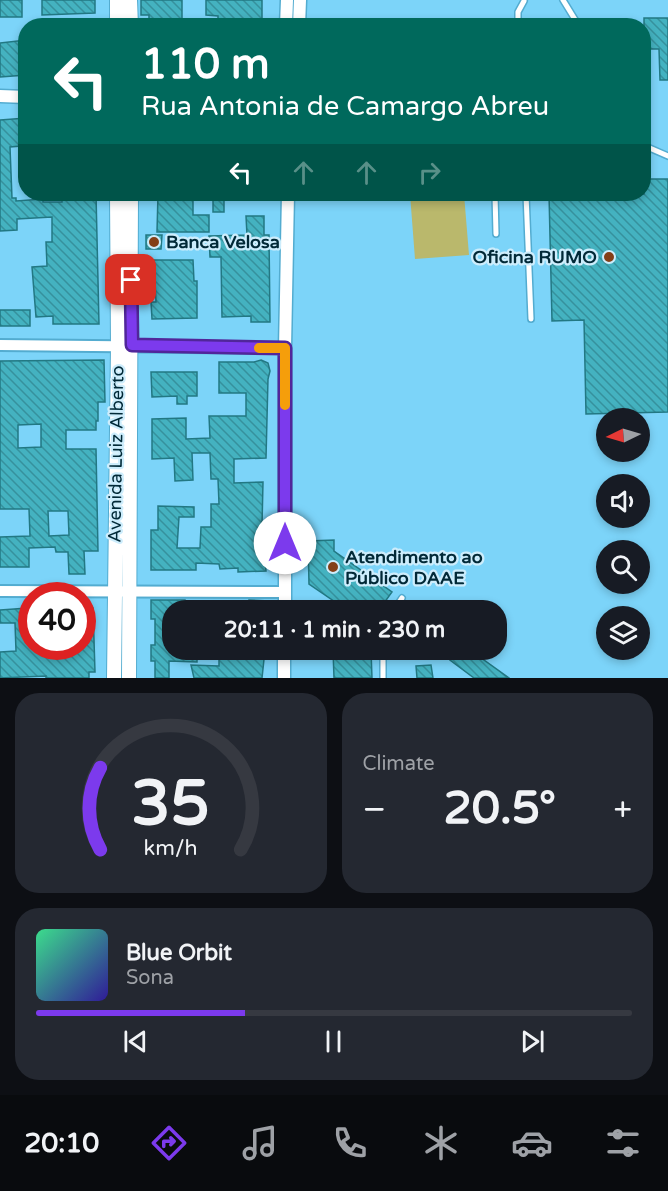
<!DOCTYPE html>
<html lang="en">
<head>
<meta charset="utf-8">
<style>
	:root { --surface:#171b24; --page:#242831; --text:#f1f3f6; --muted:#9ea1a6; --line:#363941; --accent:#7c3aed }
	body { margin:0; font-family:"Varela Round",sans-serif; background:var(--page); color:var(--text); height:100vh; display:flex; flex-direction:column; font-size:22px; white-space:nowrap }
	* { box-sizing:border-box; margin:0 }
	p { font-size:20px; color:var(--muted) }
	.icon { flex:none; width:33px; height:33px; fill:none; stroke:currentColor; stroke-width:2; stroke-linecap:round; stroke-linejoin:round }
	.map { position:relative; height:678px; overflow:hidden }
	.sheet { display:flex; flex-direction:column; gap:15px; padding:15px; background:#0d0f14; flex:1 }
	.sheet>* { flex:none }
	.hud { position:absolute; left:18px; top:18px; width:633px; height:183px; border-radius:24px; box-shadow:0 3px 9px #0003; background:#00695c; color:#fff; overflow:hidden }
	.needle { width:39px; rotate:265deg }
	.buttons { position:absolute; left:596px; top:408px; display:grid; gap:12px }
	.buttons a { display:grid; place-items:center; width:54px; height:54px; border-radius:50%; background:var(--surface); box-shadow:0 3px 9px #0003; font-size:30px }
	.speed { position:absolute; left:18px; top:582px; display:flex; gap:12px; font-size:30px; font-weight:700; text-align:center }
	.speed>* { display:grid; place-content:center; width:78px; height:78px; border-radius:50%; background:var(--surface); box-shadow:0 3px 9px #0003; line-height:1 }
	.speed .limit { border:9px solid #d22; background:#fff; color:#111 }
	.pin { position:absolute; display:grid; place-items:center; width:51px; height:51px; color:#fff; margin:-26px; border-radius:12px; box-shadow:0 3px 9px #0006 }
	.me { position:absolute; width:66px; margin:-33px; rotate:0deg; stroke-linejoin:round; filter:drop-shadow(0 0 4px #0008) }
	.turn { display:flex; align-items:center; gap:21px; height:126px; padding:0 24px; font-size:27px }
	.turn .icon { width:78px; height:78px; stroke-width:2.5 }
	.turn b { display:block; font-size:42px; line-height:51px }
	.lanes { display:flex; align-items:center; height:57px; padding:0 24px; background:#0003; justify-content:center; gap:30px; direction:ltr }
	.lanes .off { opacity:.35 }
	.big { font-size:45px; font-weight:700; line-height:1.1 }
	.sheet .card { flex:1; display:flex; flex-direction:column; justify-content:center; gap:9px; min-width:0; padding:0 21px; border-radius:24px; background:var(--page) }
	.sheet .dial { align-items:center; gap:0 }
	.dial svg { height:156px; overflow:visible; fill:none; stroke:var(--line); stroke-width:7; stroke-linecap:round; text-anchor:middle }
	.dial text { fill:var(--text); stroke:none }
	.song { display:flex; align-items:center; gap:18px }
	.cover { width:72px; height:72px; border-radius:9px; background:linear-gradient(135deg,hsl(150 70% 55%),hsl(250 70% 35%)) }
	.played { height:6px; border-radius:3px; background:linear-gradient(90deg,var(--accent) 35%,var(--line) 35%) }
	.keys { display:flex; justify-content:space-around; direction:ltr }
	.heat { display:flex; justify-content:space-between; align-items:center; font-size:33px; direction:ltr }
	.sheet .tiles { flex:1; display:grid; gap:15px; grid-template-columns:1fr 1fr }
	.card:last-child { grid-column:span 2 }
	.trip { position:absolute; left:162px; top:600px; width:345px; height:60px; border-radius:24px; background:var(--surface); box-shadow:0 3px 9px #0003; font-weight:700; line-height:60px; text-align:center }
	.tab-bar { display:flex; height:96px; justify-content:space-around; align-items:center; background:#090b0e; color:var(--muted) }
	.tab-bar .icon { width:42px; height:42px }
	.tab-bar .on { color:var(--accent) }
	.tab-bar b { font-size:27px; color:var(--text) }
	.map>svg:first-child { display:block }
</style>
</head>
<body>
<div class="map">
<svg width="668" height="678" viewBox="0 0 668 678">
	<defs>
		<pattern id="building-back-hatch" width="6" height="6" patternUnits="userSpaceOnUse" patternTransform="scale(1.5)"><rect width="6" height="6" fill="#44b2c0"/><path d="M-1 5l2 2M0 0l6 6M5-1l2 2" fill="none" stroke="#36919d"/></pattern>
	</defs>
	<rect width="100%" height="100%" fill="#7cd4f9"/>
	<!-- grass -->
	<path fill="#bab86c" d="M410 194H464L469 255 415 259Z"/>
	<!-- building -->
	<path fill="url(#building-back-hatch)" stroke="#227883" stroke-width="1.5" fill-rule="evenodd" d="M0 0H22V17H0Z
		M42 0H95V13L42 15Z
		M141 0H182V26H149V15H141Z
		M206 0H262V26H218V16L206 15Z
		M644 18H668V80H660L659 49H644Z
		M26 40V75L0 77V43Z
		M26 118V129L20 130 21 146 10 147 12 198H16V201L43 199V202H62V194H96L99 324H53V316L36 317 32 267 47 266 46 242H52V217L17 219V230L0 231V120Z
		M644 179H668V412L586 414 584 320 552 321 549 194H644Z
		M158 194H193V215H209V232H157Z
		M213 194H224V212H213Z
		M246 216H264V235H269L270 322H251V316L222 317 221 257H210L209 236 247 235Z
		M146 235H162L161 249H146Z
		M154 260H193L194 281H197V318L152 319 151 302H156Z
		M0 310H30V326H0Z
		M104 360 105 402H98V421H96V430H66V449H96L98 551H84L85 574H69L68 552H56L55 547 29 548V567H0V537L30 536 29 509H0V361ZM41 424V447L18 448V425ZM48 511H68L69 535 49 536Z
		M261 360 268 363 270 371 268 379 266 458 234 459V483L263 482 262 526 266 571 238 572V568L220 569 219 564 196 563V570H151V530H158V506L194 507V517H179L177 548H200L201 527H211V504H219L218 479H211L210 453H192L193 480 175 481 174 458 152 459V419L186 418V439L210 438 209 416H246V393H219V362H254Z
		M151 372H197V396H187V404H177V396L152 397Z
		M334 540V551L392 592 379 610H347L309 584 308 541Z
		M151 600H185V610H172V650H197V662L169 661V678H155V661H151V645H155V619H151Z
		M249 600 269 601V610H249Z
		M28 608 32 609V646H82V609L93 608 95 672H89V678H46V676L0 678V652L16 651 15 623H0V610Z
		M219 650H265L262 678H194L191 665 219 666Z
		M333 650H371L372 678H334Z
		M457 650H470L509 678H474L450 660Z
		M431 665 433 678H417L416 666Z"/>
	<g fill="none" stroke-linecap="round" stroke-linejoin="round">
		<!-- service casing -->
		<g stroke="#53acd0" stroke-width="8">
			<path id="service" d="M563 0 579 26
				M518 26V12L524 1
				M644 143 645 146 668 156
				M495 194 496 234
				M526 194 531 319
				M394 610 402 598
				M383 678V650"/>
		</g>
		<!-- minor casing -->
		<g stroke="#53acd0" stroke-width="14">
			<path id="minor" d="M0 345 285 348
				M0 591 285 592"/>
		</g>
		<!-- tertiary casing -->
		<g stroke="#53acd0" stroke-width="15">
			<path id="tertiary" d="M286 26 287 0
				M299 26 300 0
				M0 96 26 97
				M285 610V348L288 194
				M284 678V650"/>
		</g>
		<!-- secondary casing -->
		<g stroke="#53acd0" stroke-width="16">
			<path id="secondary" d="M117 0V26
				M130 0 131 26
				M114 678 118 346 117 194
				M129 678 131 194"/>
		</g>
		<!-- service -->
		<use href="#service" stroke="#fff" stroke-width="5"/>
		<!-- minor -->
		<use href="#minor" stroke="#fff" stroke-width="10"/>
		<!-- tertiary -->
		<use href="#tertiary" stroke="#fff" stroke-width="12"/>
		<!-- secondary -->
		<use href="#secondary" stroke="#fff" stroke-width="14"/>
	</g>
	<g fill="none" stroke-linecap="round" stroke-linejoin="round">
		<!-- route casing -->
		<g stroke="#51269a" stroke-width="15">
			<path id="route" d="M131 280 132 345 285 348V543"/>
		</g>
		<!-- route -->
		<use href="#route" stroke="#7c3aed" stroke-width="10"/>
		<!-- slow -->
		<path stroke="#f59e0b" stroke-width="10" d="M259 348H285V405"/>
	</g>
	<!-- markers -->
	<g fill="#843f17" stroke="#cdedfc" stroke-width="2">
		<circle cx="154" cy="242" r="6"/>
		<circle cx="609" cy="257" r="6"/>
		<circle cx="333" cy="567" r="6"/>
	</g>
	<g text-anchor="middle" dominant-baseline="central" stroke-width="4.5" stroke-linejoin="round" paint-order="stroke">
		<!-- poi labels -->
		<g font-size="18" font-weight="bold" fill="#012937" stroke="#cdedfc" text-anchor="start">
			<text x="166" y="242">Banca Velosa</text>
			<text x="597" y="257" text-anchor="end">Oficina RUMO</text>
			<text x="345" y="557">Atendimento ao<tspan x="345" dy="21">Público DAAE</tspan></text>
		</g>
		<!-- street labels -->
		<g font-size="18" fill="#012937" stroke="#cdedfc">
			<text transform="translate(116 454) rotate(-89)">Avenida Luiz Alberto</text>
		</g>
	</g>
</svg>
<div class="buttons">
<a><svg class="needle" viewBox="-14 -14 28 28"><path d="M0-13l5 13h-10z" fill="#e53935"/><path d="M0 13l5-13h-10z" fill="#9ea1a6"/></svg></a>
<a><svg class="icon" aria-label="sound" viewBox="0 0 24 24"><path d="M4 9h4l5-4v14l-5-4H4zM17 9q2 3 0 6"/></svg></a>
<a><svg class="icon" aria-label="search" viewBox="0 0 24 24"><circle cx="10" cy="10" r="6"/><path d="M15 15l6 6"/></svg></a>
<a><svg class="icon" aria-label="layers" viewBox="0 0 24 24"><path d="M12 4l9 5-9 5-9-5zM3 14l9 5 9-5"/></svg></a>
</div>
<div class="speed"><div class="limit">40</div></div>
<div class="pin" style="left:131px;top:280px;background:#d93025"><svg class="icon" aria-label="arrive" viewBox="0 0 24 24"><path d="M6 21V4h12l-3 4 3 4H6"/></svg></div>
<svg class="me" style="left:285px;top:543px" viewBox="-20 -20 40 40"><circle r="19" fill="#fff"/><path d="M0-13L10 11 0 6-10 11z" fill="#7c3aed"/></svg>
<div class="trip">20:11 · 1 min · 230 m</div>
<div class="hud">
<div class="turn"><svg class="icon" aria-label="left" viewBox="0 0 24 24"><path d="M17 20v-9H6M10 6l-5 5 5 5"/></svg><div><b>110 m</b>Rua Antonia de Camargo Abreu</div></div>
<div class="lanes"><svg class="icon" aria-label="left" viewBox="0 0 24 24"><path d="M17 20v-9H6M10 6l-5 5 5 5"/></svg><svg class="icon off" aria-label="ahead" viewBox="0 0 24 24"><path d="M12 20V5M6 11l6-6 6 6"/></svg><svg class="icon off" aria-label="ahead" viewBox="0 0 24 24"><path d="M12 20V5M6 11l6-6 6 6"/></svg><svg class="icon off" aria-label="right" viewBox="0 0 24 24"><path d="M7 20v-9h11M14 6l5 5-5 5"/></svg></div>
</div>
</div>
<section class="sheet">
<div class="tiles">
<div class="card dial"><svg viewBox="0 0 100 80">
<path d="M14 69A42 42 0 1 1 86 69"/>
<path d="M14 69A42 42 0 0 1 14 27" stroke="#7c3aed"/>
<text x="50" y="56" font-size="32" font-weight="700">35</text>
<text x="50" y="72" font-size="11">km/h</text>
</svg></div>
<div class="card"><p>Climate</p>
<div class="heat"><a>−</a><b class="big">20.5°</b><a>+</a></div>
</div>
<div class="card">
<div class="song"><i class="cover"></i><div><b>Blue Orbit</b><p>Sona</p></div></div>
<div class="played"></div>
<div class="keys"><svg class="icon" aria-label="previous" viewBox="0 0 24 24"><path d="M18 5L8 12l10 7zM5 5v14"/></svg><svg class="icon" aria-label="pause" viewBox="0 0 24 24"><path d="M8 5v14M16 5v14"/></svg><svg class="icon" aria-label="next" viewBox="0 0 24 24"><path d="M6 5l10 7-10 7zM19 5v14"/></svg></div>
</div>
</div>
</section>
<nav class="tab-bar">
<b>20:10</b>
<svg class="icon on" aria-label="directions" viewBox="0 0 24 24"><path d="M12 3l9 9-9 9-9-9zM9 14v-3h6M13 9l2 2-2 2"/></svg>
<svg class="icon" aria-label="music" viewBox="0 0 24 24"><path d="M9 18V5l10-2v13"/><circle cx="6" cy="18" r="3"/><circle cx="16" cy="16" r="3"/></svg>
<svg class="icon" aria-label="phone" viewBox="0 0 24 24"><path d="M5 4h4l2 5-3 2q2 4 5 5l2-3 5 2v4C11 20 4 13 5 4z"/></svg>
<svg class="icon" aria-label="climate" viewBox="0 0 24 24"><path d="M12 3v18M4 7l16 10M4 17L20 7"/></svg>
<svg class="icon" aria-label="car" viewBox="0 0 24 24"><path d="M5 17H2v-5l4-1 3-4h7l3 4 3 1v5h-3M9 17h6M6 11h13"/><circle cx="7" cy="17" r="2"/><circle cx="17" cy="17" r="2"/></svg>
<svg class="icon" aria-label="filters" viewBox="0 0 24 24"><path d="M4 7h16M4 17h16"/><circle cx="9" cy="7" r="2"/><circle cx="15" cy="17" r="2"/></svg>
</nav>
</body>
</html>
